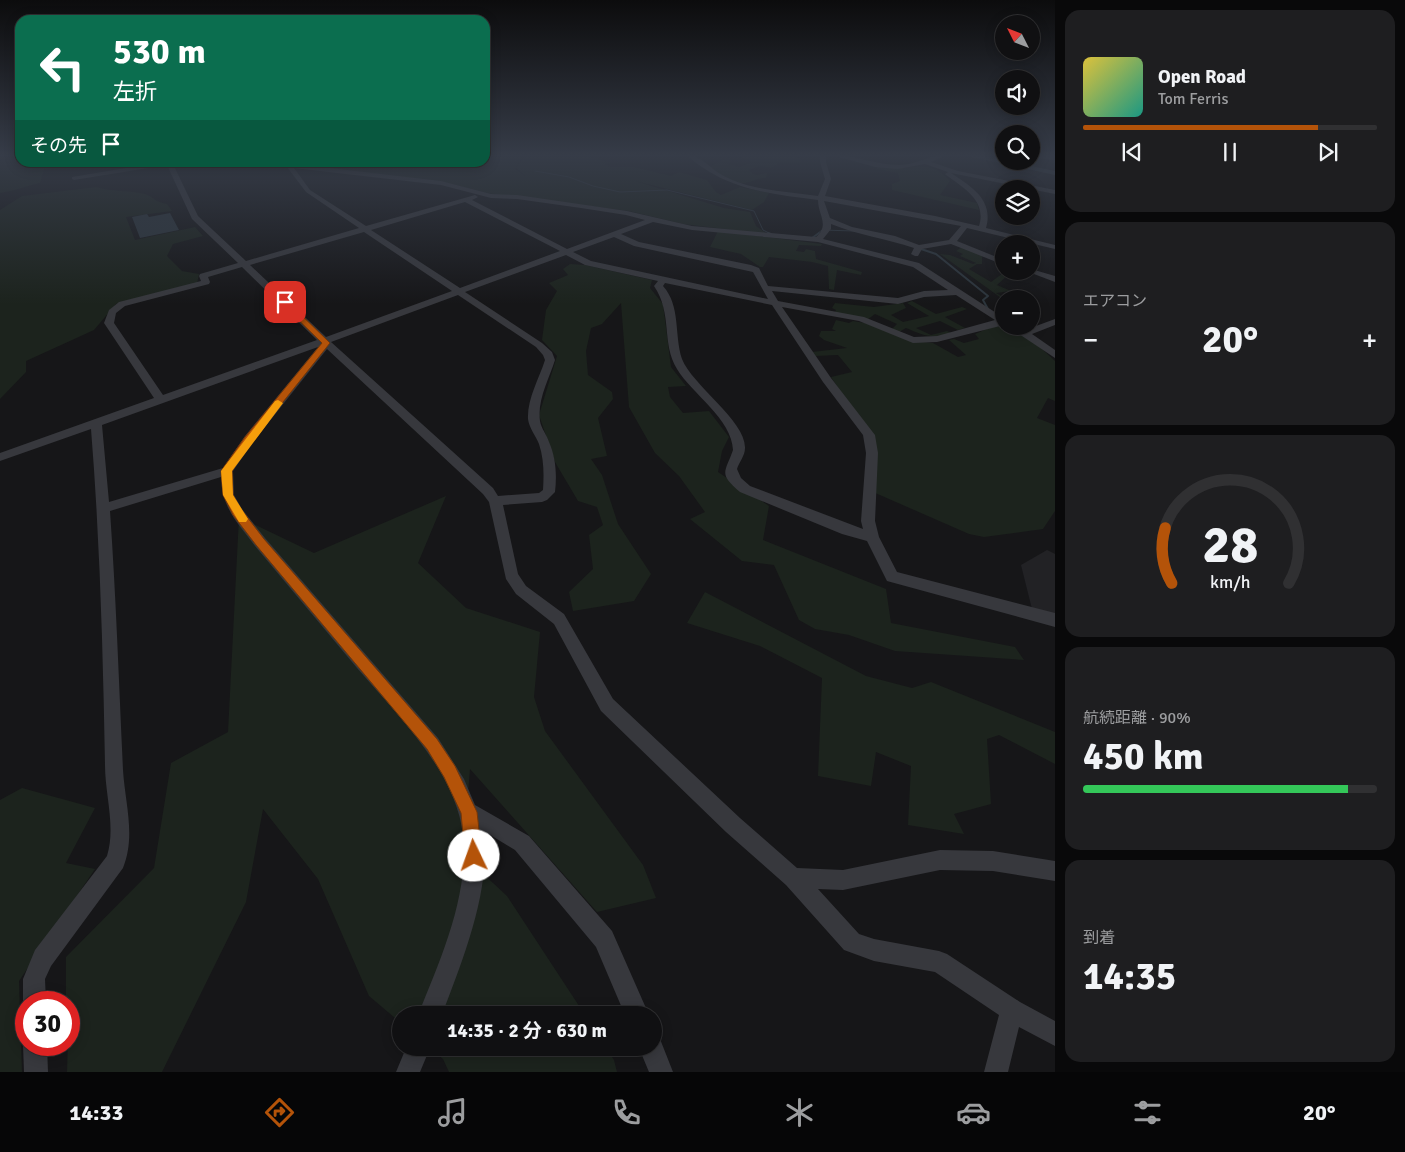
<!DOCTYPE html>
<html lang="ja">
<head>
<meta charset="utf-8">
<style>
	:root { --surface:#101012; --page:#1e1e20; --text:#f1f3f6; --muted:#9c9d9f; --line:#303032; --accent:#b45309 }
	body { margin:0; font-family:Signika,"Noto Sans JP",sans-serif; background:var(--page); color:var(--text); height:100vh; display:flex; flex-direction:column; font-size:19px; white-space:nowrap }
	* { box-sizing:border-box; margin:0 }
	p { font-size:16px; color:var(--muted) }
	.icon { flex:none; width:28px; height:28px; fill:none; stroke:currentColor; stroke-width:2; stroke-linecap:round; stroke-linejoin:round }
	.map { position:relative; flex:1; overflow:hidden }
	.panel { display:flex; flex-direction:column; gap:10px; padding:10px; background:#09090a; width:350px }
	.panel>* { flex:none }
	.banner { position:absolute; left:15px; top:15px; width:475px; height:152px; border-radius:15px; box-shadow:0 2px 12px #0003,0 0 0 1px var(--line); background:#0b6e4f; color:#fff; overflow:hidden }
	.needle { width:32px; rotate:312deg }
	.fabs { position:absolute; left:995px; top:15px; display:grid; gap:10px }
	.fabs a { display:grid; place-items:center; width:45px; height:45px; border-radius:50%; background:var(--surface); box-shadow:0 2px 12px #0003,0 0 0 1px var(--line); font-size:25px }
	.speed { position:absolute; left:15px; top:991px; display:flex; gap:10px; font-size:25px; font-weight:700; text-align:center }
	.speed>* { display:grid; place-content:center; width:65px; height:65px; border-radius:50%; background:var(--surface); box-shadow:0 2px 12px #0003,0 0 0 1px var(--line); line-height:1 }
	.speed .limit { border:8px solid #d22; background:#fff; color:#111 }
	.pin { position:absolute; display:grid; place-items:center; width:42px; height:42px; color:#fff; margin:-21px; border-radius:10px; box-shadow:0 2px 8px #0006 }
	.me { position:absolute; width:55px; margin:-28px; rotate:357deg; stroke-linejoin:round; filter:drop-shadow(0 0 4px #0008) }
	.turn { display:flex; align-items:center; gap:18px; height:105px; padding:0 15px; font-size:22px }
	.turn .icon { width:65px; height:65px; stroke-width:2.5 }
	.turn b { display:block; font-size:35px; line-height:42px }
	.then { display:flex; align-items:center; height:48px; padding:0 15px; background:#0003; gap:10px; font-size:19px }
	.big { font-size:38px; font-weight:700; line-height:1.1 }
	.panel .tile { flex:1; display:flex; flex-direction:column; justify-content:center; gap:8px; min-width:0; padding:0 18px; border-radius:15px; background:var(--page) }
	.panel .dial { align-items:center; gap:0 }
	.dial svg { height:130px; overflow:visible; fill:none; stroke:var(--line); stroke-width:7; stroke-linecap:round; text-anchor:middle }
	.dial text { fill:var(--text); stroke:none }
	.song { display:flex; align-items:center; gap:15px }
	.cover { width:60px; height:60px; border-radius:8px; background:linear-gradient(135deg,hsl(50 70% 55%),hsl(170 70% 35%)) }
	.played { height:5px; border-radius:2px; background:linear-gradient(90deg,var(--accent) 80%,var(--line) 80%) }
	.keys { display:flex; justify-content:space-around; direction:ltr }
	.heat { display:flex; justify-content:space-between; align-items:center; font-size:28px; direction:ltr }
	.charge { height:8px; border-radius:4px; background:linear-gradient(90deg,#34c759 90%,var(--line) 0) }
	.trip { position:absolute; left:392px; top:1006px; width:270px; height:50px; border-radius:25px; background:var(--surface); box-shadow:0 2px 12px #0003,0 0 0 1px var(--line); font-weight:700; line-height:50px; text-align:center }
	.menu { display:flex; height:80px; justify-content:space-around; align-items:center; background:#060607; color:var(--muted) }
	.menu .icon { width:35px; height:35px }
	.menu .selected { color:var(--accent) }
	.menu b { font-size:22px; color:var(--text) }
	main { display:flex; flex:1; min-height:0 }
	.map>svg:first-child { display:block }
</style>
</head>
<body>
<main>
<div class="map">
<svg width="1055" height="1072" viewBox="0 0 1055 1072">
	<rect width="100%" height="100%" fill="#161618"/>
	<!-- built -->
	<path fill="#222225" d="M1047 550 1055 554V614L1032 609 1021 565Z"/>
	<!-- green -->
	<path fill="#1c231d" d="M0 154H20V162L71 163 44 169 40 183C26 186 15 191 0 193V161L13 158 14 156 0 158Z
		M485 154H525L515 169 526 176 516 168 527 154H581L610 163 605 164 610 167H634L671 176 679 172 707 180 716 192 721 195 740 187 769 193 764 202 752 210 635 181 724 208 750 212 756 226 767 234 683 224 629 211 487 193 439 181 261 163 485 162Z
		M733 154H794L793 157 800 159V163L781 162 771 168 761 166 749 170C755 178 760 174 767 173L766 178C758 178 754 181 746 183 734 185 719 173 709 167L725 159 731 161 728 164 740 167 753 162Z
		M869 165C878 166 888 168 897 168 920 168 932 161 950 181L940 195 977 203 979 210 892 190V184L900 181 898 173 877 169V167Z
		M96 187C113 192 129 190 145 194 153 196 154 202 167 204L172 211 126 217 135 240 195 227 203 236 173 244 167 256 182 271 199 274 197 284 116 304 94 330 26 361V372L0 399V210L22 196Z
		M718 231 822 244 821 246 799 245 796 251 804 252 806 249 815 251 816 259 862 272 861 275 837 270 834 290 829 289 828 266 812 262 769 257 763 267H760L741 254 710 247Z
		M962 247 982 255V264H977L969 269 991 282 1003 273 1008 275 997 285 1011 291 996 293 1007 299 1004 300 940 254 950 255 973 264 976 263 960 256 963 254 956 251Z
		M570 264 585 265 652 280 650 288 663 304 671 367 686 386 668 387 670 397 683 413 709 411 729 437 722 451 718 472 769 506 763 540 886 589 891 623 1015 647 1024 660 895 651 849 635 815 629 799 620 774 565 742 561 690 519 705 512 679 476 655 453 629 407 621 303 602 324 591 328 586 351 588 375 612 392 613 399 598 418 607 456 591 459 602 475 618 524 651 574 634 601 573 611 569 592 593 569 589 535 603 525 597 507 578 501 555 462 539 415 557 356 542 340 546 310 557 291 549 283 568 275 563 269Z
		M912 301 936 314 962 307 967 309 945 317 965 328 958 330 940 321 916 328 931 335 947 331 951 333C931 339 925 336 906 328L899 332 892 329 897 324 875 314 867 320 834 314 836 310 832 308 835 303 874 307 903 303 906 308 891 315 903 322 929 316 907 303Z
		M836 320 849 323 853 321 865 323 912 341 933 343 958 357 966 355 949 340 954 339 964 343 979 339 975 334C982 331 994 325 1002 326 1018 328 1043 349 1055 361V401L1048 398 1037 418 1055 425V511L1043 529 984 537 969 534 873 492 875 444 831 377 852 372 838 355 815 356 812 352 847 348 824 340 819 336 821 331H836L832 329Z
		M446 496 418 563 466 608 540 632 534 697 545 731 643 865 656 898 597 912 470 769 463 855 507 896 585 1015H401V1023L369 996 318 879 263 809 246 902 162 1072H67L69 1002H66V957L154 868 171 763 228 732 239 517 314 553Z
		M705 592 866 676 912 688 931 682 1055 732V764L999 735 987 739 991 804 954 814 964 834 908 825 911 766 876 752 871 786 818 776 822 678 760 646 687 623Z
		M22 788 95 808 66 863 95 869 19 981 22 1072H0V800Z
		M430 1048H606L614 1060 617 1072H449L443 1059Z"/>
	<!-- water -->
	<path fill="#2c353c" d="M170 213 179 230 140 238 132 217 147 214 149 217Z"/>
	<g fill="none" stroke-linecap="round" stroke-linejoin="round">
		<!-- stream-far1 -->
		<path stroke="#2c353c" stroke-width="1" d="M535 171 569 177 593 186 620 192 667 190 754 211 763 230 771 234
			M817 234 822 230 854 231"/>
		<!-- stream -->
		<path stroke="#2c353c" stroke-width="2" d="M768 233 771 234
			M812 238 819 233
			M918 248 936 254 988 296 983 300 988 309"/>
		<!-- river -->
		<path fill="#2c353c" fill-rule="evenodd" d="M958 154H975L1055 171V175Z"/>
		<!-- minor -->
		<path fill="#37383d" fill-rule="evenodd" d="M685 154C699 154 710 168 722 175 750 191 787 191 818 196L825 179 820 162V154H826V162L831 179 825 196 935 216 979 226C987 201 964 188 946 175L945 174 948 172 925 164 898 169 875 167 828 154C852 154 875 165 899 165 917 165 931 154 949 154L931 162 958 171 1055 190V194L951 173C972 187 994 200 986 228L1055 245V249L967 228 957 241 1004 260V265L951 244 922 249 918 256H915L911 254 914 248C887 239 858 235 831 224V229L823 239 919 263 1004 318V325L937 342 913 343 859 321 782 307 831 378 875 435 878 453 875 521 879 537 897 572 1055 613V627L887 581 867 541 842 534 740 492C718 473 725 473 733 450 732 419 692 394 677 369 661 343 673 314 654 286L658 281 585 265 566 255 465 292 542 343 552 352 555 360C549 379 537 400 540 421 541 428 547 435 549 442 556 458 557 475 555 492L547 500 542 502 503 505 518 574 526 586 564 614 613 699 740 818 797 868 843 870 940 850 993 851 1055 861V881L993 871 940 870 843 890 818 889 859 934 874 939 939 951 947 954 1020 1002 1055 1021V1046L1019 1027 1008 1072H984L999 1015 935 972 874 961 844 950 786 885 726 832 601 711 554 624 516 594 506 579 489 502 483 494 327 349 253 442 233 471 234 495 242 509 265 538 438 738 464 779 475 805 529 836 612 931 649 1015H625L596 947 515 850 482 830C494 885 461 964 442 1015H418C440 960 469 897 463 836 457 772 397 715 357 668 323 627 289 587 255 546 237 522 222 508 221 477L110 511C116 597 119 684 123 770 125 803 136 836 123 868L51 966 45 979 46 1002H26V1009L23 1002V979L35 950 107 856C116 827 105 795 105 765 103 653 100 541 91 429L0 461V453L154 398 104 323 109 310 119 302 201 281 199 276 200 274 238 263 192 219 167 165 74 180 72 179V177L162 162H180L173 164 198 216 246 261 359 228 306 192 287 167 254 162H278L441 181 491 194 517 195 627 211 692 226 816 237C830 225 818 215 818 200 766 193 726 190 685 154ZM294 168 441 185 491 198 517 199 581 208 626 215 645 220 567 249 472 200 478 197 475 195 366 226 310 190ZM824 201 961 226 949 240 919 245 895 236 852 227 830 218ZM465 202 560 251 460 288 371 230ZM653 222 692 230 818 242 913 267 948 290 924 291 898 298 768 286 759 268 751 265 639 242 621 234ZM364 232 452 291 326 337 250 265ZM614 237 634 246 753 272 768 299 591 261 573 252ZM242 267 317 340 163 395 114 323 116 313 125 306 209 284 210 282 208 277ZM665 283 772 305 823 382 863 435 866 453 861 521 863 529 750 486 741 478 737 469C739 462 745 456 745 448 746 421 692 385 682 359 674 335 681 306 663 286ZM772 291 898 304 924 297 956 295 995 320 937 336 914 337 864 317 778 301ZM458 295 536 347 543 355 545 360C539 379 527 399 528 419 529 428 536 436 539 444 544 459 544 475 543 490L539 493 498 496 493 488 331 342ZM318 347 245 436 223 468 109 502 102 425Z
			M1031 154 1055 156V160L1031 158Z
			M1031 269 1055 276V282L1026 271H1031Z
			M1055 319V325L1032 334 1055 350V358L1007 326H1019L1025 330Z
			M26 1037V1045H47L48 1072H24L23 1045Z
			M654 1037 660 1039 673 1072H649L639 1048H654Z
			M406 1048H430L420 1072H396Z"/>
	</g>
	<!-- sky -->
	<linearGradient id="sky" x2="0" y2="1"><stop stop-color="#0c0c0d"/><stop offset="0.51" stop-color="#363c48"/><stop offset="1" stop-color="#363c48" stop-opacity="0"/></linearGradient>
	<rect width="1055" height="304" fill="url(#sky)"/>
	<!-- route -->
	<path fill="#b45309" stroke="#753606" d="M282 301H287L330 343 252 441 232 471 233 495 241 509 264 539 437 739 455 766 477 812 482 856 479 862 474 865 468 862 465 856 461 813 444 777 427 749 256 545 233 515 223 495 221 471 245 437 322 343 282 304Z"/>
	<!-- slow -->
	<path fill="#f59e0b" d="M278 400 283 403 232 471 233 495 248 519 246 522H239L223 495 221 471 275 401Z"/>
</svg>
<div class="fabs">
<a><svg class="needle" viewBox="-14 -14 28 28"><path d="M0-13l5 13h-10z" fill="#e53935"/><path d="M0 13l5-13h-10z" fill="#9c9d9f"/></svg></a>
<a><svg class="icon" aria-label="sound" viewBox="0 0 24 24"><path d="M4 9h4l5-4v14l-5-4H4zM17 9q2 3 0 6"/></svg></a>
<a><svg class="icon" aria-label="search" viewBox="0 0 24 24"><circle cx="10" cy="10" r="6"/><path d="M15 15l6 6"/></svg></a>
<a><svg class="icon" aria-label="layers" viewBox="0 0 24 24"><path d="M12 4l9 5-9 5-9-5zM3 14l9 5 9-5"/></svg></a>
<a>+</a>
<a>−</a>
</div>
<div class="speed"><div class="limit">30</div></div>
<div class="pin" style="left:285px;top:302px;background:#d93025"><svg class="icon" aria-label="arrive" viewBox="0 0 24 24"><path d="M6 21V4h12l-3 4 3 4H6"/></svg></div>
<svg class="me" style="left:474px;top:856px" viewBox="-20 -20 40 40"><circle r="19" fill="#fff"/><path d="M0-13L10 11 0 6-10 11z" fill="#b45309"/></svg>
<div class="trip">14:35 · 2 分 · 630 m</div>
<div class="banner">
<div class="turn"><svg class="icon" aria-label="left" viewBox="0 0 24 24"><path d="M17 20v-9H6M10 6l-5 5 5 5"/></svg><div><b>530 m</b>左折</div></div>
<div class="then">その先<svg class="icon" aria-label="arrive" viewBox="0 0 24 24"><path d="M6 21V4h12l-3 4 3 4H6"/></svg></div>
</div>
</div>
<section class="panel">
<div class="tile">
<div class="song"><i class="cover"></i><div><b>Open Road</b><p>Tom Ferris</p></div></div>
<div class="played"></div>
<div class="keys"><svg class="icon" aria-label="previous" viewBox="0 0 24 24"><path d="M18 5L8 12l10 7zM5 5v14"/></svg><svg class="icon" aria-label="pause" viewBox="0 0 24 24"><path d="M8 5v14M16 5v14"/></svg><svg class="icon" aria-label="next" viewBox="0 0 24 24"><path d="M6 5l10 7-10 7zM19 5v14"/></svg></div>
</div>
<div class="tile"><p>エアコン</p>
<div class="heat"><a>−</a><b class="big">20°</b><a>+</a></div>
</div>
<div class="tile dial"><svg viewBox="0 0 100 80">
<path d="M14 69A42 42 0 1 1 86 69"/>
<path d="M14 69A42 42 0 0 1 10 35" stroke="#b45309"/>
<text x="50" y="56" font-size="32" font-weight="700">28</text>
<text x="50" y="72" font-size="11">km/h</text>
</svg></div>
<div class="tile"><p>航続距離 · 90%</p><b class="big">450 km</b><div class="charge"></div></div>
<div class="tile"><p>到着</p><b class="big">14:35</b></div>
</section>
</main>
<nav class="menu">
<b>14:33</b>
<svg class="icon selected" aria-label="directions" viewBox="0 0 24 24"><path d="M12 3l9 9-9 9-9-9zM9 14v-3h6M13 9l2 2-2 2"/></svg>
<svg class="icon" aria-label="music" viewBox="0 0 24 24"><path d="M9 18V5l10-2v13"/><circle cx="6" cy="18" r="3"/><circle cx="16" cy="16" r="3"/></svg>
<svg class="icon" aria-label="phone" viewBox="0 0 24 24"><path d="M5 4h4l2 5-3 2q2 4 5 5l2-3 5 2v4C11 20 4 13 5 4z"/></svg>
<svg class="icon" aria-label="climate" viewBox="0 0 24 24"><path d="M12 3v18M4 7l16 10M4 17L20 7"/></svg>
<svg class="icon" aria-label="car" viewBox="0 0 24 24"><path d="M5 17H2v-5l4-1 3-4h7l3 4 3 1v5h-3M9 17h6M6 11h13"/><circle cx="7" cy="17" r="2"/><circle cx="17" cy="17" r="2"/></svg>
<svg class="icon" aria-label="filters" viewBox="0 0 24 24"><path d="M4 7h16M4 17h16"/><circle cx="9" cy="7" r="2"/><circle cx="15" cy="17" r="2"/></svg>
<b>20°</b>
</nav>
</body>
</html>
